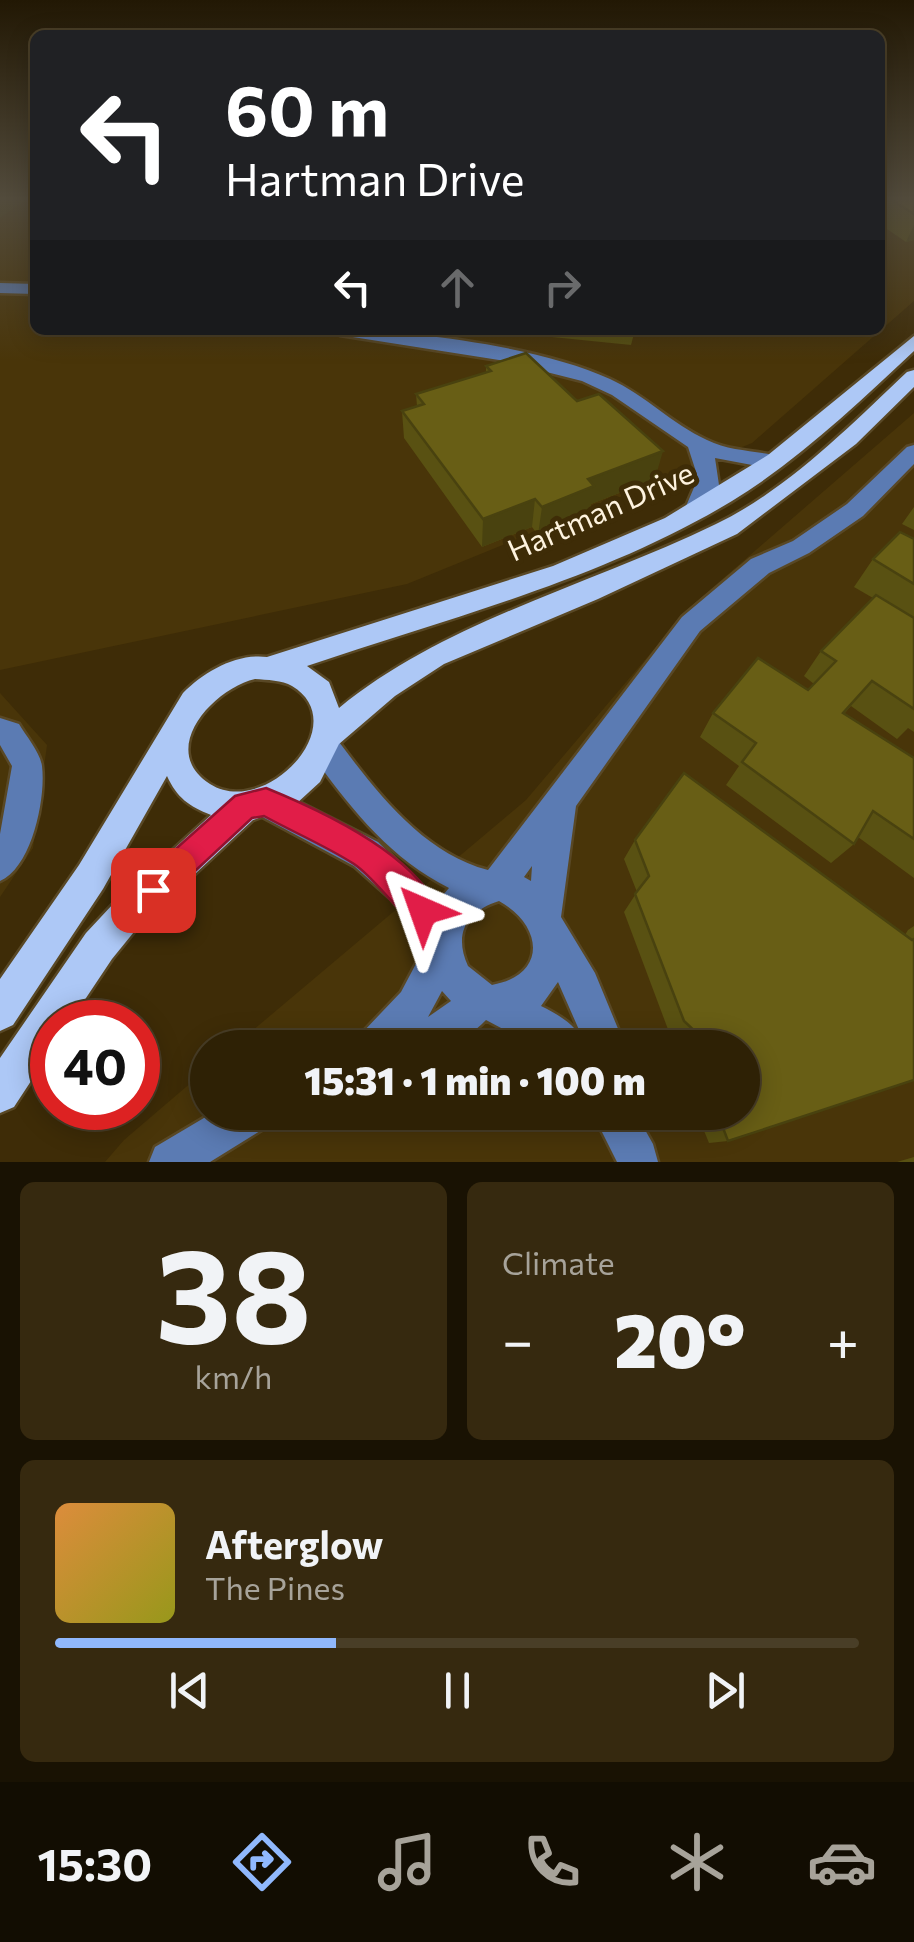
<!DOCTYPE html>
<html lang="en">
<head>
<meta charset="utf-8">
<style>
	:root { --surface:#2e2105; --page:#36290f; --text:#f1f3f6; --muted:#a7a39a; --line:#493e27; --accent:#90b8fd }
	body { margin:0; font-family:Commissioner,sans-serif; background:var(--page); color:var(--text); height:100vh; display:flex; flex-direction:column; font-size:38px; white-space:nowrap }
	* { box-sizing:border-box; margin:0 }
	p { font-size:32px; color:var(--muted) }
	.icon { flex:none; width:55px; height:55px; fill:none; stroke:currentColor; stroke-width:2; stroke-linecap:round; stroke-linejoin:round }
	.map { position:relative; height:1162px; overflow:hidden }
	.sheet { display:flex; flex-direction:column; gap:20px; padding:20px; background:#191203; flex:1 }
	.sheet>* { flex:none }
	.guide { position:absolute; left:30px; top:30px; width:855px; height:305px; border-radius:15px; box-shadow:0 5px 25px #0003,0 0 0 2px var(--line); background:#202124; color:#fff; overflow:hidden }
	.speed { position:absolute; left:30px; top:1000px; display:flex; gap:20px; font-size:50px; font-weight:700; text-align:center }
	.speed>* { display:grid; place-content:center; width:130px; height:130px; border-radius:50%; background:var(--surface); box-shadow:0 5px 25px #0003,0 0 0 2px var(--line); line-height:1 }
	.speed .limit { border:15px solid #d22; background:#fff; color:#111 }
	.pin { position:absolute; display:grid; place-items:center; width:85px; height:85px; color:#fff; margin:-42px; border-radius:20px; box-shadow:0 5px 15px #0006 }
	.me { position:absolute; width:110px; margin:-55px; rotate:317deg; stroke-linejoin:round; filter:drop-shadow(0 0 8px #0008) }
	.turn { display:flex; align-items:center; gap:35px; height:210px; padding:0 30px; font-size:45px }
	.turn .icon { width:130px; height:130px; stroke-width:2.5 }
	.turn b { display:block; font-size:70px; line-height:85px }
	.lanes { display:flex; align-items:center; height:95px; padding:0 30px; background:#0003; justify-content:center; gap:50px; direction:ltr }
	.lanes .off { opacity:.35 }
	.big { font-size:75px; font-weight:800; line-height:1.1 }
	.sheet .card { flex:1; display:flex; flex-direction:column; justify-content:center; gap:15px; min-width:0; padding:0 35px; border-radius:15px; background:var(--page) }
	.sheet .dial { align-items:center; gap:0 }
	.dial b { font-size:130px; line-height:1 }
	.song { display:flex; align-items:center; gap:30px }
	.cover { width:120px; height:120px; border-radius:15px; background:linear-gradient(135deg,hsl(30 70% 55%),hsl(60 70% 35%)) }
	.played { height:10px; border-radius:5px; background:linear-gradient(90deg,var(--accent) 35%,var(--line) 35%) }
	.keys { display:flex; justify-content:space-around; direction:ltr }
	.heat { display:flex; justify-content:space-between; align-items:center; font-size:55px; direction:ltr }
	.sheet .tiles { flex:1; display:grid; gap:20px; grid-template-columns:1fr 1fr }
	.card:last-child { grid-column:span 2 }
	.trip { position:absolute; left:190px; top:1030px; width:570px; height:100px; border-radius:50px; background:var(--surface); box-shadow:0 5px 25px #0003,0 0 0 2px var(--line); font-weight:800; line-height:100px; text-align:center }
	.tab-bar { display:flex; height:160px; justify-content:space-around; align-items:center; background:#120d02; color:var(--muted) }
	.tab-bar .icon { width:70px; height:70px }
	.tab-bar .selected { color:var(--accent) }
	.tab-bar b { font-size:45px; color:var(--text) }
	.map>svg:first-child { display:block }
</style>
</head>
<body>
<div class="map">
<svg width="914" height="1162" viewBox="0 0 914 1162">
	<rect width="100%" height="100%" fill="#3e2c07"/>
	<!-- built -->
	<path fill="#493509" d="M0 199H35V330H880V199H914V301L752 443 407 584 0 670Z
		M914 413V1162H105L124 1140 207 1069 208 1112H742V1048L233 1047 526 800 689 608Z
		M0 693 47 745 33 848 0 897Z"/>
	<g fill="none" stroke-linecap="round" stroke-linejoin="round">
		<!-- minor casing -->
		<g stroke="#594825" stroke-width="5">
			<path id="minor" d="M0 283 35 284V294L0 293Z
				M331 330C410 330 538 346 610 379 645 395 672 424 707 440 731 452 757 450 782 457L785 462 774 469 715 458 719 485 703 517 695 519 684 511 698 478 688 447 612 395 582 381 499 360 340 335Z
				M914 445V464L863 516 809 553 769 573 700 631 576 806 561 917 595 973 626 1048H587L558 982 541 1006C561 1016 578 1026 587 1048H539L486 1020C447 1060 408 1048 356 1048L361 1034 401 992 427 943 391 899 354 866 255 813 250 802 255 791 266 787 277 791 378 842 438 901 449 888C390 858 353 811 314 758L310 748 314 738 325 734 336 738C375 790 422 853 488 870L682 617 751 559 793 541 847 504 907 447ZM532 866 531 881 524 877ZM499 901C543 925 548 975 492 985L468 966C453 933 467 911 499 901ZM442 991 451 1001 428 1017Z
				M0 718 19 724C26 736 40 752 42 766 46 798 32 867 0 881V834L12 766 0 745Z
				M214 1112H274L268 1126 210 1162H149L155 1147Z
				M592 1112H635L653 1144 658 1162H617Z"/>
		</g>
		<!-- major casing -->
		<g stroke="#594825" stroke-width="5">
			<path id="major" d="M914 336V351C857 404 799 460 732 501 601 580 451 617 307 666L329 682 339 708C445 621 593 584 716 524 787 490 851 425 907 372L914 370V387L856 444 737 534 598 599 444 664 395 696 339 744 320 782 296 804 253 820 138 927 112 959 70 1022H52V1049L14 1107 0 1113V1058L86 933 114 903 211 815C189 806 177 798 167 776L103 889 13 1025 0 1031V979L79 865 183 693C204 672 236 653 267 657L553 566 665 518 768 455ZM255 679C267 680 282 680 292 686 355 724 265 819 210 784 157 750 213 689 255 679Z"/>
		</g>
		<!-- minor -->
		<use href="#minor" fill="#5b7bb3" fill-rule="evenodd"/>
		<!-- major -->
		<use href="#major" fill="#adc8f6" fill-rule="evenodd"/>
	</g>
	<!-- wall -->
	<path fill="#595112" d="M880 199H914V240L906 242 881 225Z
		M553 330H635L631 345 552 337Z
		M486 366 655 479 591 504 589 514 538 535 532 527 482 547 404 438 402 411 417 406 416 394 486 373Z
		M914 507V530L902 524Z
		M914 539V732L908 728 897 739 851 706 844 714 914 758V878L858 837 854 844 831 863 726 785 739 766 700 737 713 713 808 690 814 684 804 676 821 651 873 598 854 587 873 559Z
		M635 840 905 935 908 930 914 926V1080L728 1141 709 1143 698 1116 700 1112H742V1048H685L669 1032 624 912 637 892 624 859Z
		M914 1157V1162H897Z"/>
	<!-- shaded-wall -->
	<path fill="#49420f" d="M0 199H27L0 218Z
		M914 225V240L906 242Z
		M663 451 655 479 591 504 589 514 538 535 542 507 588 479Z
		M535 499 532 527 482 547 483 519Z"/>
	<!-- building -->
	<path fill="#685e15" stroke="#49420f" stroke-width="2.5" d="M892 199H914V214L892 200Z
		M526 353 577 401 599 394 663 451 588 479 594 486 542 507 535 499 483 519 402 411 424 404 416 394 491 371 486 366Z
		M900 532 914 539V584L873 559Z
		M876 595 914 618V709L872 681 843 713 914 758V839L873 811 854 844 742 762 756 743 713 713 758 658 808 690 836 661 821 651Z
		M684 773 912 940 914 939V1080L728 1141 717 1112H742V1048H705L700 1036 684 1021 635 894 649 876 635 840Z"/>
	<!-- sky -->
	<linearGradient id="sky" x2="0" y2="1"><stop stop-color="#221804"/><stop offset="0.55" stop-color="#524b3c"/><stop offset="1" stop-color="#524b3c" stop-opacity="0"/></linearGradient>
	<rect width="914" height="361" fill="url(#sky)"/>
	<!-- route -->
	<path fill="#e11d48" stroke="#92132f" stroke-width="2.5" d="M266 788C320 810 415 854 439 911L434 922 423 927C399 917 378 880 354 864 326 846 293 832 264 816L252 818 164 900 153 905 142 900 138 890 142 879 235 796Z"/>
	<g text-anchor="middle" dominant-baseline="central" stroke-width="10" stroke-linejoin="round" paint-order="stroke">
		<!-- street labels -->
		<g font-size="30" fill="#fef3df" stroke="#3e2c07">
			<text transform="translate(600 510) rotate(-24)">Hartman Drive</text>
		</g>
	</g>
</svg>
<div class="speed"><div class="limit">40</div></div>
<div class="pin" style="left:153px;top:890px;background:#d93025"><svg class="icon" aria-label="arrive" viewBox="0 0 24 24"><path d="M6 21V4h12l-3 4 3 4H6"/></svg></div>
<svg class="me" style="left:423px;top:911px" viewBox="-20 -20 40 40"><path d="M0-17L14 15 0 8-14 15z" fill="#e11d48" stroke="#fff" stroke-width="4"/></svg>
<div class="trip">15:31 · 1 min · 100 m</div>
<div class="guide">
<div class="turn"><svg class="icon" aria-label="left" viewBox="0 0 24 24"><path d="M17 20v-9H6M10 6l-5 5 5 5"/></svg><div><b>60 m</b>Hartman Drive</div></div>
<div class="lanes"><svg class="icon" aria-label="left" viewBox="0 0 24 24"><path d="M17 20v-9H6M10 6l-5 5 5 5"/></svg><svg class="icon off" aria-label="ahead" viewBox="0 0 24 24"><path d="M12 20V5M6 11l6-6 6 6"/></svg><svg class="icon off" aria-label="right" viewBox="0 0 24 24"><path d="M7 20v-9h11M14 6l5 5-5 5"/></svg></div>
</div>
</div>
<section class="sheet">
<div class="tiles">
<div class="card dial"><b>38</b><p>km/h</p></div>
<div class="card"><p>Climate</p>
<div class="heat"><a>−</a><b class="big">20°</b><a>+</a></div>
</div>
<div class="card">
<div class="song"><i class="cover"></i><div><b>Afterglow</b><p>The Pines</p></div></div>
<div class="played"></div>
<div class="keys"><svg class="icon" aria-label="previous" viewBox="0 0 24 24"><path d="M18 5L8 12l10 7zM5 5v14"/></svg><svg class="icon" aria-label="pause" viewBox="0 0 24 24"><path d="M8 5v14M16 5v14"/></svg><svg class="icon" aria-label="next" viewBox="0 0 24 24"><path d="M6 5l10 7-10 7zM19 5v14"/></svg></div>
</div>
</div>
</section>
<nav class="tab-bar">
<b>15:30</b>
<svg class="icon selected" aria-label="directions" viewBox="0 0 24 24"><path d="M12 3l9 9-9 9-9-9zM9 14v-3h6M13 9l2 2-2 2"/></svg>
<svg class="icon" aria-label="music" viewBox="0 0 24 24"><path d="M9 18V5l10-2v13"/><circle cx="6" cy="18" r="3"/><circle cx="16" cy="16" r="3"/></svg>
<svg class="icon" aria-label="phone" viewBox="0 0 24 24"><path d="M5 4h4l2 5-3 2q2 4 5 5l2-3 5 2v4C11 20 4 13 5 4z"/></svg>
<svg class="icon" aria-label="climate" viewBox="0 0 24 24"><path d="M12 3v18M4 7l16 10M4 17L20 7"/></svg>
<svg class="icon" aria-label="car" viewBox="0 0 24 24"><path d="M5 17H2v-5l4-1 3-4h7l3 4 3 1v5h-3M9 17h6M6 11h13"/><circle cx="7" cy="17" r="2"/><circle cx="17" cy="17" r="2"/></svg>
</nav>
</body>
</html>
